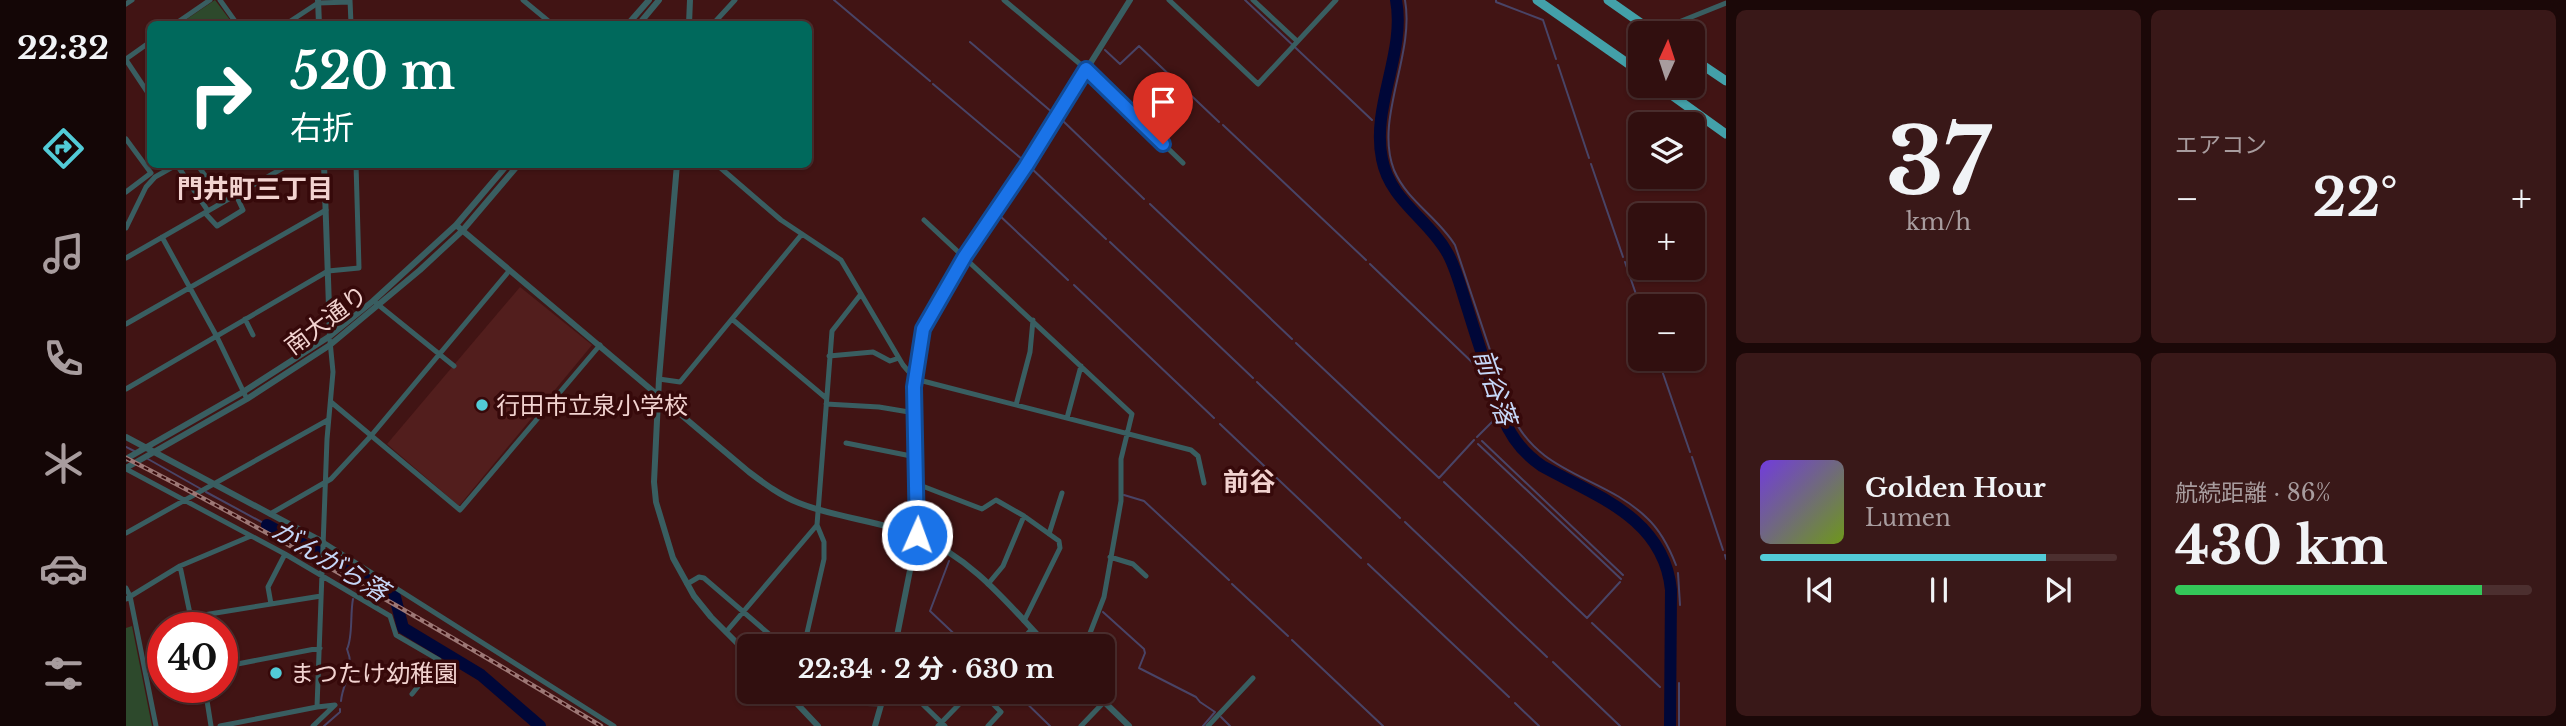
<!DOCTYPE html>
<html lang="ja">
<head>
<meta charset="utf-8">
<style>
	:root { --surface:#310f0f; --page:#391818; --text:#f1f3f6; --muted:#a89c9e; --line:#4c2f2f; --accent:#52cbd7 }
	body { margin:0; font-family:"Libre Baskerville","Noto Sans JP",serif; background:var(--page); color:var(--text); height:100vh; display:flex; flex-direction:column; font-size:26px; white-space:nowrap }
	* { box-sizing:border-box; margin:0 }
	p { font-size:23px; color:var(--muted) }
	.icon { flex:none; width:38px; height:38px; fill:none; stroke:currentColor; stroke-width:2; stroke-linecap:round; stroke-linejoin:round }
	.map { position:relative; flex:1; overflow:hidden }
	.details { display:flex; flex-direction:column; gap:10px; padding:10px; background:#1b0808; width:840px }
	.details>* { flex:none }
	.guide { position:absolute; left:21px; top:21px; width:665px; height:147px; border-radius:10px; box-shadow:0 2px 5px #0004,0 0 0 2px var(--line); background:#00695c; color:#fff; overflow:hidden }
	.needle { width:46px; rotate:3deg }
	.controls { position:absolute; left:1502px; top:21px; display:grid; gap:14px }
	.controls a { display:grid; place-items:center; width:77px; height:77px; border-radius:10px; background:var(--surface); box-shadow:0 2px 5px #0004,0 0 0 2px var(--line); font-size:35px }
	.speed { position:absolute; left:21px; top:612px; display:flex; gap:14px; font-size:35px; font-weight:700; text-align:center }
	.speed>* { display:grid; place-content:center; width:91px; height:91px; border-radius:50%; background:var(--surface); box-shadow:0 2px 5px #0004,0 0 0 2px var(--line); line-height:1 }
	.speed .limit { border:10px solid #d22; background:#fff; color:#111 }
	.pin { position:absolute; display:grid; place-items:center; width:60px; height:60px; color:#fff; margin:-72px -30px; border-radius:50% 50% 50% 0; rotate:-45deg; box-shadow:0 0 7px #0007 }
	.pin .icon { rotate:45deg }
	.me { position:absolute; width:77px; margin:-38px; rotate:2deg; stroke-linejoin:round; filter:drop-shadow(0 0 5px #0008) }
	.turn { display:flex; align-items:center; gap:24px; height:147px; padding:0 28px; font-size:32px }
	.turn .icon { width:91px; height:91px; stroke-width:2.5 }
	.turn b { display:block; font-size:49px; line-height:60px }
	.big { font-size:52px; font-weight:700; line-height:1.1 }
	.details .widget { flex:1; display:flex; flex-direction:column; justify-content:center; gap:10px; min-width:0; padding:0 24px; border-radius:10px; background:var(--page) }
	.details .dial { align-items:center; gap:0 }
	.dial b { font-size:91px; line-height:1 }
	.song { display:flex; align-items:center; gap:21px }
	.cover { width:84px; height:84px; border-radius:10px; background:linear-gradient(135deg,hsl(260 70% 55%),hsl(80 70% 35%)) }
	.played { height:7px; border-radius:4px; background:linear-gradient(90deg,var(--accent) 80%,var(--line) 80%) }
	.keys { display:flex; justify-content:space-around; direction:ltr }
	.heat { display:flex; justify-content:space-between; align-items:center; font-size:38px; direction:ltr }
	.charge { height:10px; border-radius:5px; background:linear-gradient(90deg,#34c759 86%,var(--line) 0) }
	.details .tiles { flex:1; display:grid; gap:10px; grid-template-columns:repeat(2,1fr) }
	.trip { position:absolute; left:611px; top:634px; width:378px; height:70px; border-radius:10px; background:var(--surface); box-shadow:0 2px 5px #0004,0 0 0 2px var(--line); font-weight:700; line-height:70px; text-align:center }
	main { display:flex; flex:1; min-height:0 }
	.tabs { display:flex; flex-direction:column; width:126px; justify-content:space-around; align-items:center; background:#140606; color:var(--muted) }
	.tabs .icon { width:49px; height:49px }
	.tabs .active { color:var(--accent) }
	.tabs b { font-size:32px; color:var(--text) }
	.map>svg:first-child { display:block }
</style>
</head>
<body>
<main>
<nav class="tabs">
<b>22:32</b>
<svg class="icon active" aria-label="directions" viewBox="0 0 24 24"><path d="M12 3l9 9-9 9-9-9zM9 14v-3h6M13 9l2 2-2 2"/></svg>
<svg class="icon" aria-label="music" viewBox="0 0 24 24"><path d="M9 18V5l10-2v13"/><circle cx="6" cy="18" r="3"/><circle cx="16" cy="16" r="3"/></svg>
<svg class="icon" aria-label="phone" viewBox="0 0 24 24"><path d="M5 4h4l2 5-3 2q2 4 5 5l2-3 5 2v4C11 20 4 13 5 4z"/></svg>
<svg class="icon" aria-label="climate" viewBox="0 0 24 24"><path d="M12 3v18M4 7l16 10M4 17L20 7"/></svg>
<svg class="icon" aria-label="car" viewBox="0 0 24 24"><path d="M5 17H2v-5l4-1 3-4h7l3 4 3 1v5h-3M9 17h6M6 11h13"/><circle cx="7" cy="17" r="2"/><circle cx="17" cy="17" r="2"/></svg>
<svg class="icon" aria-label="filters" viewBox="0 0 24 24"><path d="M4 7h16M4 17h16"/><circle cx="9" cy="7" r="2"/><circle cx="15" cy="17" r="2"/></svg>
</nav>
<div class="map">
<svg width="1600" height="726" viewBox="0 0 1600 726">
	<rect width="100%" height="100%" fill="#411414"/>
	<!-- built -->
	<path fill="#521e1d" d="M394 287 466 345 333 506 261 444Z"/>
	<!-- green -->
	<path fill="#2d492c" d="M89 0 107 24H60L58 21Z
		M6 626 26 726H0V628Z"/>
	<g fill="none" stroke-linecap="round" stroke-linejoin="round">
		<!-- stream -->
		<path stroke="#494466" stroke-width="2" d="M708 0 804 81
			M1119 0 1246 120
			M1279 0C1289 55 1248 119 1268 170 1281 201 1312 217 1329 245L1385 413C1413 476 1477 475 1521 518 1535 531 1543 547 1550 565
			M1370 0V2L1417 20 1430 59
			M844 42 927 113
			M979 50 994 64 1013 46 1093 122
			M1432 65 1463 158
			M807 84 897 160
			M935 119 1018 199
			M1097 125 1240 260
			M1465 164 1497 257
			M904 167 980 239
			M1024 204 1166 339
			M873 215 942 280
			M984 242 1127 378
			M1499 262 1514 306
			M1244 264 1351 367
			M948 285 1088 418
			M1170 343 1313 478 1348 440
			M1532 359 1564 452
			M1131 382 1274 518
			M1094 424 1235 558
			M1351 437 1368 420
			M1356 441 1497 575
			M1352 444 1495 579
			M0 447 8 451
			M1566 457 1597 550
			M22 459 75 489
			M1318 482 1461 618 1494 582
			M80 492 141 525
			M998 495 1018 501 1103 580
			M1279 522 1421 657
			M1599 555 1600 559
			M823 561 804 611 841 646
			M1242 564 1383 697
			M1552 573 1554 605
			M1106 584 1162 636
			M977 612 1018 649 1019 653 1013 668 1070 697 1074 702 1089 712 1077 726
			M1466 623 1534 687
			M1166 640 1257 726
			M1427 662 1494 726
			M888 691 924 726
			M215 701C217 680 230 672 221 649 227 637 224 614 227 599
			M1389 703 1413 726
			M1095 717 1104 726
			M198 726 214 712V709
			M1553 726V683"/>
		<!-- river -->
		<path stroke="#000738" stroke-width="12" d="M1270 0C1280 53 1245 106 1256 159 1264 201 1303 219 1322 254 1331 271 1336 292 1342 310 1353 346 1365 381 1377 417 1385 438 1397 453 1416 466 1470 496 1538 518 1545 590L1544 726
			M141 525 263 590 269 597 277 628 355 675 414 726"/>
		<!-- minor -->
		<path stroke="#395e61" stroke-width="5" d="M94 0 111 24
			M224 0 225 24
			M397 0 426 24
			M878 0 960 69 1057 163
			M1043 0 1132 84 1210 0
			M1127 0 1171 41
			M0 4 6 0
			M49 24 84 0
			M160 24 192 3 224 2
			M587 24 609 0
			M1532 33 1538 28 1600 3
			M0 59 24 42
			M0 60 24 96
			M0 139 25 173 0 192
			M71 164 97 202
			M590 164 655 220 715 260 777 365 789 379 1065 450 1072 456 1078 483
			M51 165 82 211
			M79 213 91 226 117 210 110 195
			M798 220 1006 414 995 459V501L978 597 959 646
			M0 228 20 187 29 177 52 164
			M36 237 91 337 121 399
			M0 258 164 164
			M250 303 328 366
			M119 319 127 335
			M606 319 700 398
			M0 324 200 210
			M703 356 747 352 764 361 773 358
			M533 379 554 382 676 234
			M0 389 202 271 233 268 230 164
			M205 402 334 510 474 345
			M700 404 753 407 789 413
			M890 405 904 352 907 320
			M941 418 955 366
			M720 443 790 457
			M0 469 159 554 264 616 270 635 313 660 286 694
			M791 484 856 509 870 500 898 516 933 541 934 548 898 621
			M144 514 205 479 244 437 383 271
			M0 533 202 420
			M923 534 936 493
			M197 542 488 726
			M984 557 1007 564 1020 576
			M54 566 67 628
			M561 584 573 577 578 578 657 646
			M862 584 877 566 898 516
			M0 588 4 596 30 726
			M0 599 54 566 125 536
			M145 604 142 587 159 554
			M65 617 195 596
			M600 632 691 525 706 331 735 294
			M678 646 698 559V542L691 525
			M793 646 795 644 797 646
			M890 646 906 629
			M96 667 194 648
			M79 688 85 726
			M712 691 726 703 756 704
			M783 691 819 726
			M94 726 191 707 201 439 207 372 204 341
			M187 726 209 705 191 707
			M812 726 846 691
			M862 726 875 712 868 705
			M955 726 978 702
			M1082 726 1127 678"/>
		<!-- tertiary -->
		<path stroke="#395e61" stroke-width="6" d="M192 0 193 24
			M502 24 523 0
			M513 24 533 0
			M563 24 564 0
			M198 164 204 336
			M551 164 533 379 528 482 530 502 547 558 568 596 585 617 623 655
			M330 225 623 472C639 484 655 496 673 503 711 518 754 521 792 536 846 558 883 605 922 646
			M0 437 197 542
			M0 459 117 392 204 336 247 301 330 225 382 164
			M0 468 121 399 204 345 294 270 336 231 393 164
			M769 646 791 535 788 387 797 329 839 256 900 166 1004 0
			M659 691 692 726
			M967 691 1003 726
			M749 726 759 691"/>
		<!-- trunk -->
		<path stroke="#43a0a9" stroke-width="9" d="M1411 0 1514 72
			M1482 0 1529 33
			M1566 58 1600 81
			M1533 86 1600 134"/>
		<!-- rail casing -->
		<g stroke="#9d7775" stroke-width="4.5">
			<path id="rail" d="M0 458C162 541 319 632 475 726"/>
		</g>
		<!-- rail -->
		<use href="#rail" stroke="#36090a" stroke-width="2" stroke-dasharray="5" stroke-linecap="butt"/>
	</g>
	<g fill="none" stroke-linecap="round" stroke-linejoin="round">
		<!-- route casing -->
		<g stroke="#114b97" stroke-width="18">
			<path id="route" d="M791 535 788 387 797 329 839 256 900 166 960 69 1037 144"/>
		</g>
		<!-- route -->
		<use href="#route" stroke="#1a73e8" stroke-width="12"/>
	</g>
	<!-- markers -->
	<g fill="#52cbd7" stroke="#36090a" stroke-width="2.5">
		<circle cx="356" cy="405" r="7"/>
		<circle cx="150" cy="673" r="7"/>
	</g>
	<g text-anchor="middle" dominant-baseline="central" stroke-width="7" stroke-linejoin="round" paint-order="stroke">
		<!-- street labels -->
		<g font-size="24" fill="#f2d3d0" stroke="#36090a">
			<text transform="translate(200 320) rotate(-37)">南大通り</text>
		</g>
		<!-- poi labels -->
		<g font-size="24" fill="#f2d3d0" stroke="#36090a" text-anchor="start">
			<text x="370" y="405">行田市立泉小学校</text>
			<text x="164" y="673">まつたけ幼稚園</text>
		</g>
		<!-- neighbourhood labels -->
		<g font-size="26" font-weight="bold" fill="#f2d3d0" stroke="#36090a">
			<text x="129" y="189">門井町三丁目</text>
			<text x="1123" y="482">前谷</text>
		</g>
		<!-- water labels -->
		<g font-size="26" font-style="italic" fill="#c5d6f7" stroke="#36090a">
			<text transform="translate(1369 387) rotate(71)">前谷落</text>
			<text transform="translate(204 561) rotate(31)">がんがら落</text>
		</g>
	</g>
</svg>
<div class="controls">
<a><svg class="needle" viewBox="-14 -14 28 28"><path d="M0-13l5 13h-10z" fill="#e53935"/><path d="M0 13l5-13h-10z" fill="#a89c9e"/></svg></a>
<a><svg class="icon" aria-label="layers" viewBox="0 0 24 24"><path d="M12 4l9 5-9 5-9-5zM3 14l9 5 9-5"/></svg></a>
<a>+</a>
<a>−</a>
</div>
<div class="speed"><div class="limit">40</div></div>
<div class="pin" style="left:1037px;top:144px;background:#d93025"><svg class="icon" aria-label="arrive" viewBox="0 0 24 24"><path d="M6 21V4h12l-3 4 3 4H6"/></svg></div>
<svg class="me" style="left:791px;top:535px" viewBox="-20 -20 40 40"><circle r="17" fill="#1a73e8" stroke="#fff" stroke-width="3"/><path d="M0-11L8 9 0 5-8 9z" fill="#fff"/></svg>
<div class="trip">22:34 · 2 分 · 630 m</div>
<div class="guide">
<div class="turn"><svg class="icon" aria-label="right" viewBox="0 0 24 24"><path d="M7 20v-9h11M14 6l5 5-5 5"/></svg><div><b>520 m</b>右折</div></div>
</div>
</div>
<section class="details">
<div class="tiles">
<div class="widget dial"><b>37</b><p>km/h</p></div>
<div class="widget"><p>エアコン</p>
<div class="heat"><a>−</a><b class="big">22°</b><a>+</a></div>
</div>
<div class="widget">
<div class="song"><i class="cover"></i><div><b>Golden Hour</b><p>Lumen</p></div></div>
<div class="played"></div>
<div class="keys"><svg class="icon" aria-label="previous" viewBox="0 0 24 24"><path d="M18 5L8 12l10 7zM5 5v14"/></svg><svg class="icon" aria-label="pause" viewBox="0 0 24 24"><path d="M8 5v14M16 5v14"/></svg><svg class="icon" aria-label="next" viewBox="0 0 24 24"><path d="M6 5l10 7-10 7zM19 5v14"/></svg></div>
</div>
<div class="widget"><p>航続距離 · 86%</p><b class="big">430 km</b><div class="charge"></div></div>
</div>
</section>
</main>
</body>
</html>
